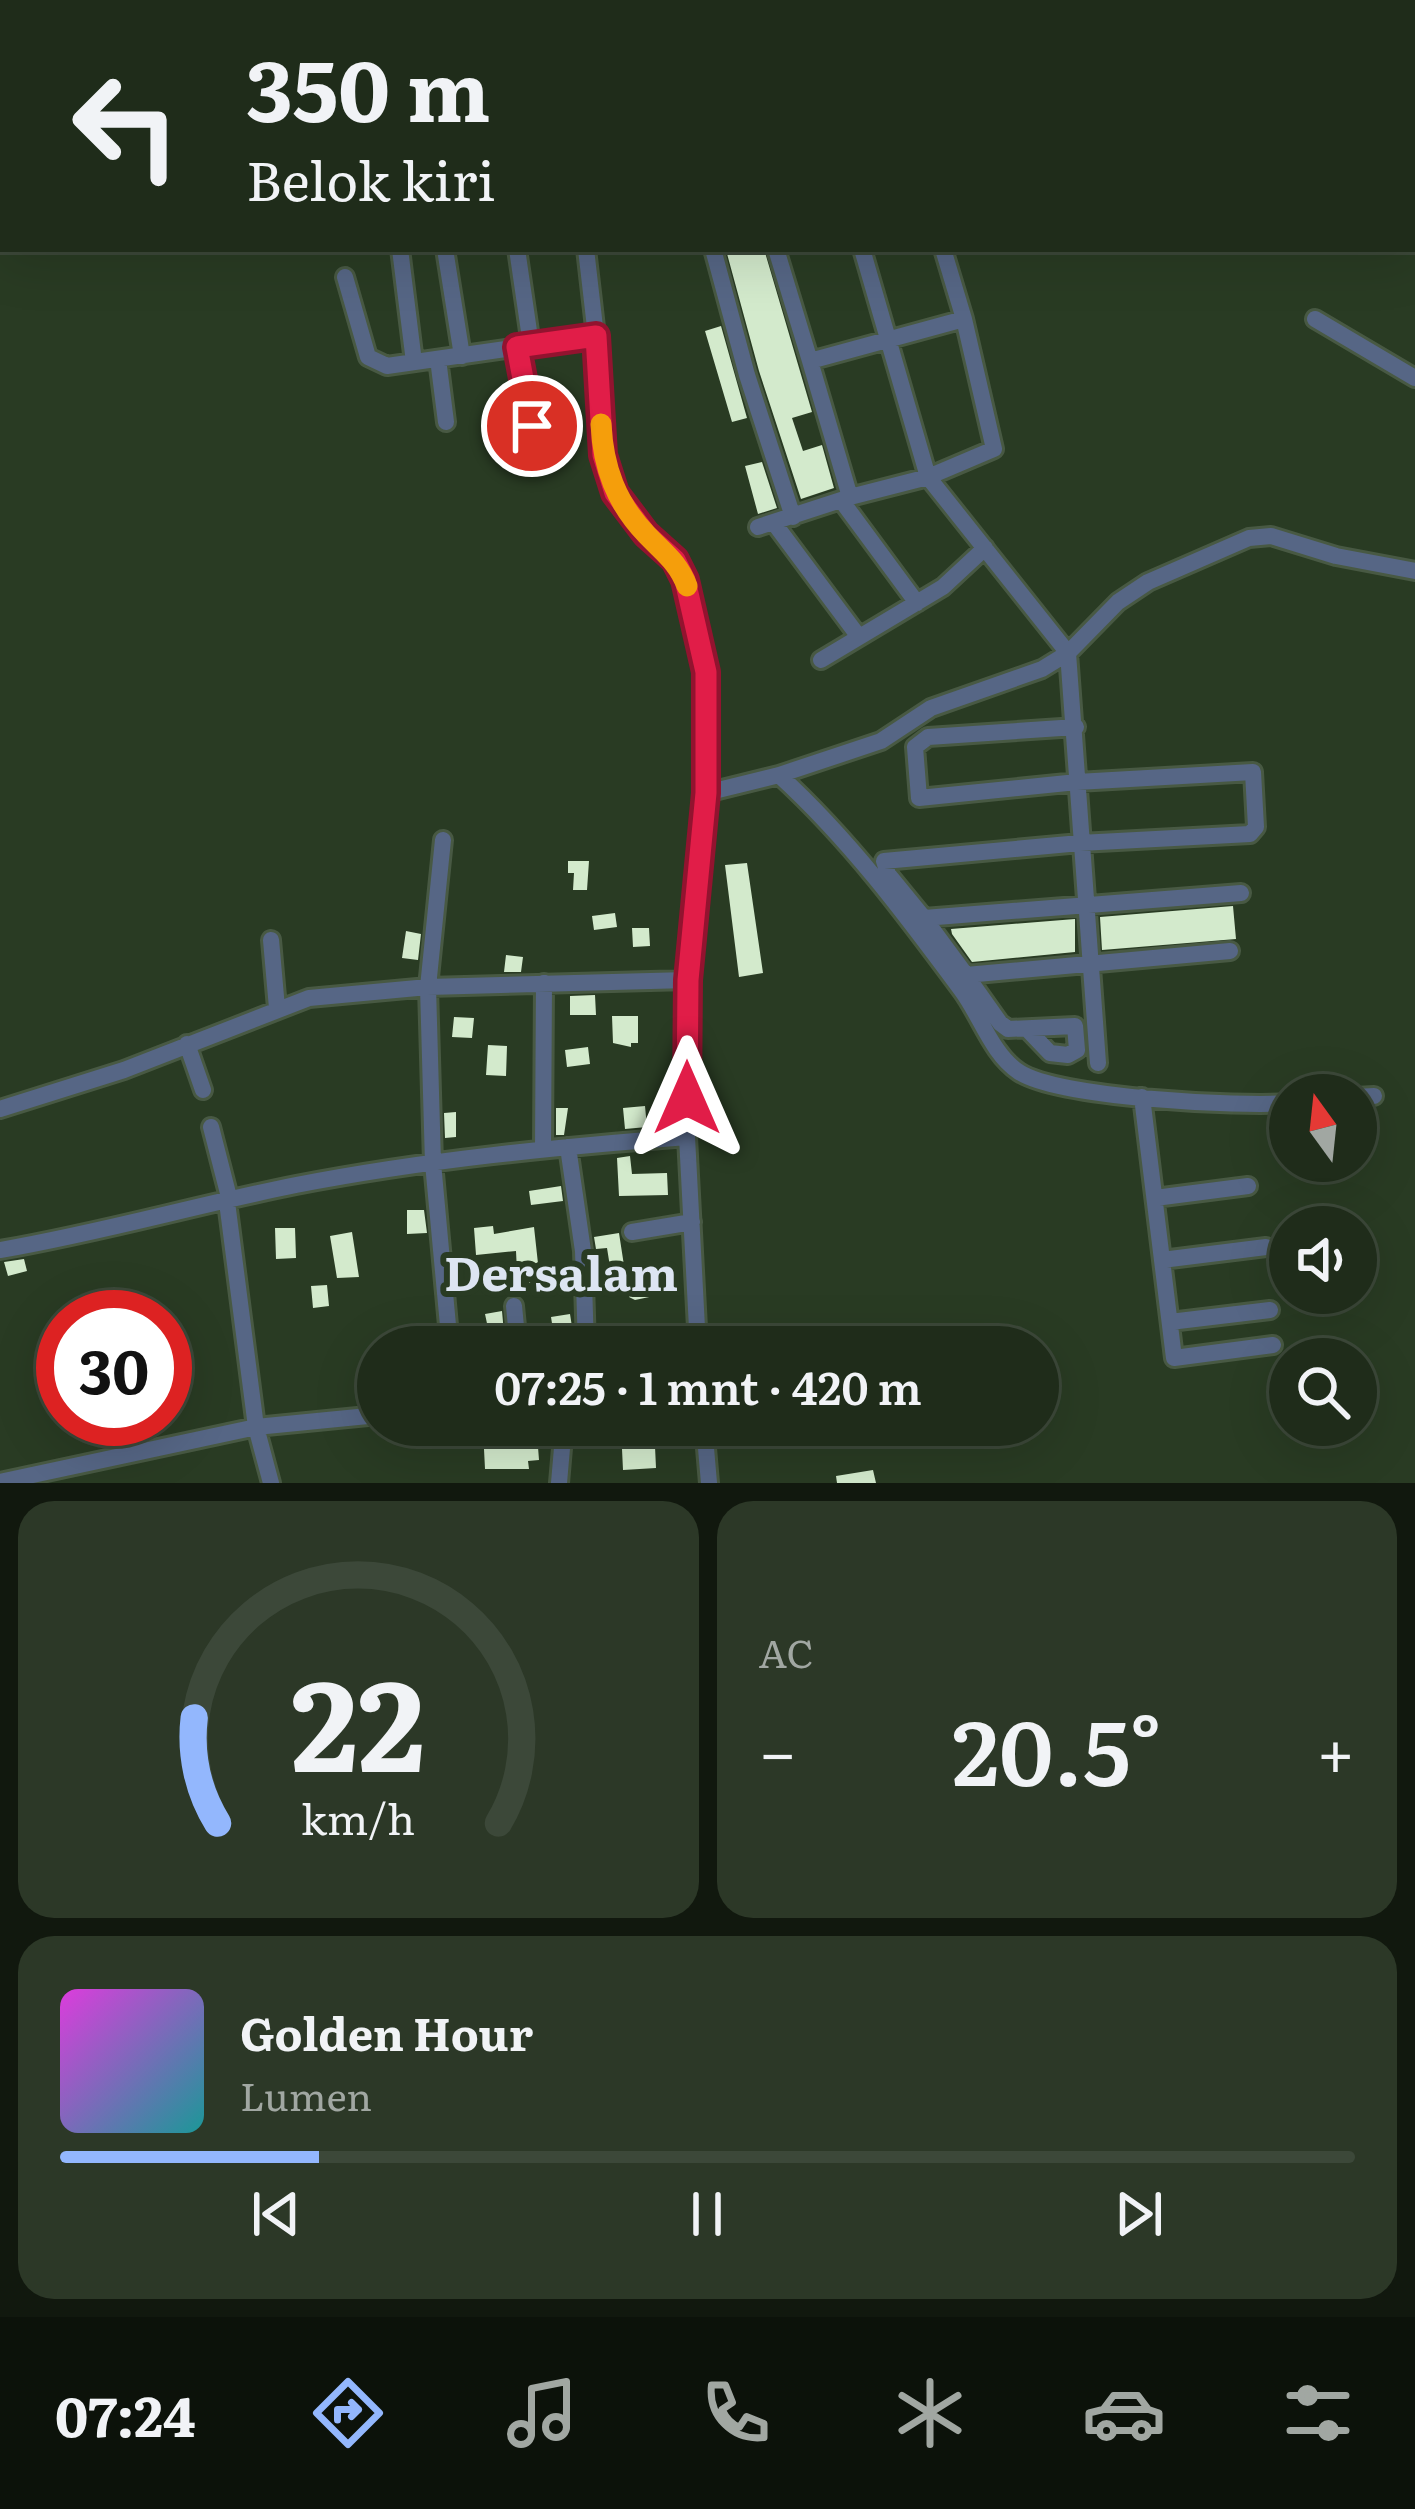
<!DOCTYPE html>
<html lang="id">
<head>
<meta charset="utf-8">
<style>
	:root { --surface:#1f2c1a; --page:#2c3827; --text:#f1f3f6; --muted:#a1a7a2; --line:#3c4839; --accent:#93b7fd }
	body { margin:0; font-family:Literata,serif; background:var(--page); color:var(--text); height:100vh; display:flex; flex-direction:column; font-size:45px; white-space:nowrap }
	* { box-sizing:border-box; margin:0 }
	p { font-size:39px; color:var(--muted) }
	.icon { flex:none; width:66px; height:66px; fill:none; stroke:currentColor; stroke-width:2; stroke-linecap:round; stroke-linejoin:round }
	.map { position:relative; height:1483px; overflow:hidden }
	.panel { display:flex; flex-direction:column; gap:18px; padding:18px; background:#11180e; flex:1 }
	.panel>* { flex:none }
	.top-card { position:absolute; left:0px; top:0px; width:1416px; height:252px; box-shadow:0 12px 48px #0002,0 0 0 3px var(--line); background:#1f2c1a; color:var(--text); overflow:hidden }
	.needle { width:78px; rotate:345deg }
	.fabs { position:absolute; left:1269px; top:1074px; display:grid; gap:24px }
	.fabs a { display:grid; place-items:center; width:108px; height:108px; border-radius:50%; background:var(--surface); box-shadow:0 12px 48px #0002,0 0 0 3px var(--line); font-size:60px }
	.speed { position:absolute; left:36px; top:1290px; display:flex; gap:24px; font-size:60px; font-weight:700; text-align:center }
	.speed>* { display:grid; place-content:center; width:156px; height:156px; border-radius:50%; background:var(--surface); box-shadow:0 12px 48px #0002,0 0 0 3px var(--line); line-height:1 }
	.speed .limit { border:18px solid #d22; background:#fff; color:#111 }
	.pin { position:absolute; display:grid; place-items:center; width:102px; height:102px; color:#fff; margin:-51px; border:6px solid #fff; border-radius:50%; box-shadow:0 3px 12px #0007 }
	.me { position:absolute; width:132px; margin:-66px; rotate:0deg; stroke-linejoin:round; filter:drop-shadow(0 0 9px #0008) }
	.turn { display:flex; align-items:center; gap:42px; height:252px; padding:0 48px; font-size:54px }
	.turn .icon { width:156px; height:156px; stroke-width:2.5 }
	.turn b { display:block; font-size:84px; line-height:102px }
	.big { font-size:90px; font-weight:600; line-height:1.1 }
	.panel .tile { flex:1; display:flex; flex-direction:column; justify-content:center; gap:18px; min-width:0; padding:0 42px; border-radius:36px; background:var(--page) }
	.panel .dial { align-items:center; gap:0 }
	.dial svg { height:312px; overflow:visible; fill:none; stroke:var(--line); stroke-width:7; stroke-linecap:round; text-anchor:middle }
	.dial text { fill:var(--text); stroke:none }
	.song { display:flex; align-items:center; gap:36px }
	.cover { width:144px; height:144px; border-radius:18px; background:linear-gradient(135deg,hsl(300 70% 55%),hsl(180 70% 35%)) }
	.played { height:12px; border-radius:6px; background:linear-gradient(90deg,var(--accent) 20%,var(--line) 20%) }
	.keys { display:flex; justify-content:space-around; direction:ltr }
	.heat { display:flex; justify-content:space-between; align-items:center; font-size:66px; direction:ltr }
	.panel .tiles { flex:1; display:grid; gap:18px; grid-template-columns:1fr 1fr }
	.tile:last-child { grid-column:span 2 }
	.trip { position:absolute; left:357px; top:1326px; width:702px; height:120px; border-radius:60px; background:var(--surface); box-shadow:0 12px 48px #0002,0 0 0 3px var(--line); font-weight:600; line-height:120px; text-align:center }
	.tabs { display:flex; height:192px; justify-content:space-around; align-items:center; background:#0c120a; color:var(--muted) }
	.tabs .icon { width:84px; height:84px }
	.tabs .selected { color:var(--accent) }
	.tabs b { font-size:54px; color:var(--text) }
	.map>svg:first-child { display:block }
</style>
</head>
<body>
<div class="map">
<svg width="1415" height="1483" viewBox="0 0 1415 1483">
	<rect width="100%" height="100%" fill="#293b23"/>
	<!-- building -->
	<path fill="#d3eacc" d="M764 249 812 412 792 418 803 451 822 445 834 488 801 499 759 371 726 250Z
		M721 326 747 418 732 422 705 331Z
		M762 462 777 508 758 514 745 466Z
		M568 861H589L587 890H573L574 873H568Z
		M747 863 763 973 739 977 725 865Z
		M1233 906 1236 939 1102 950 1100 917Z
		M615 913 617 927 594 930 592 916Z
		M1075 919V952L972 962 952 934 951 929Z
		M632 928H649L650 946 633 947Z
		M406 931 421 934 418 960 402 958Z
		M506 955 523 957 521 972H504Z
		M595 995 596 1015H570V996Z
		M612 1016H638V1043H631V1047L613 1043Z
		M454 1017 474 1018 472 1038 452 1037Z
		M488 1045 507 1046 506 1076 486 1075Z
		M588 1047 590 1064 567 1067 565 1050Z
		M645 1106 647 1127 625 1129 623 1108Z
		M556 1108H568L564 1135H556Z
		M456 1112V1137L445 1138 444 1113Z
		M630 1156 632 1174 667 1173 668 1195 619 1196 617 1158Z
		M561 1186 563 1201 531 1205 529 1191Z
		M407 1210H424L427 1233 407 1234Z
		M493 1226 494 1234 534 1227 541 1291 518 1292 516 1251 476 1255 474 1228Z
		M275 1228H295L296 1258 276 1259Z
		M352 1232 359 1277 337 1278 330 1236Z
		M619 1233 625 1272 611 1273 607 1248 596 1249 594 1237Z
		M24 1259 27 1271 8 1276 4 1262Z
		M653 1277 654 1296 635 1300 629 1297 628 1278Z
		M327 1285 329 1306 313 1308 311 1286Z
		M502 1311 505 1344 492 1347 485 1314Z
		M570 1314 573 1333 554 1336 551 1317Z
		M648 1323 649 1347H633L632 1324Z
		M408 1335 436 1337 437 1347H407Z
		M630 1425H654L656 1468 623 1470 622 1449 630 1448Z
		M526 1446 538 1447 539 1460 528 1461 529 1469H485L484 1449Z
		M873 1470 876 1483H837L836 1476Z"/>
	<g fill="none" stroke-linecap="round" stroke-linejoin="round">
		<!-- street casing -->
		<g stroke="#485943" stroke-width="22">
			<path id="street" d="M588 0V3
				M86 3 91 0
				M0 34 3 38
				M0 64 3 60
				M0 104 3 102
				M0 189 3 188
				M400 249 414 362
				M445 249 462 356
				M517 249 531 345
				M586 249 596 336 603 455 615 493 646 534 675 559 693 603 706 672V793L779 775 881 741 931 708 1042 669 1068 653 1118 602 1148 582 1249 538 1271 536 1336 556 1415 571
				M713 249 747 375 793 517
				M776 249 810 361
				M862 249 928 477 1068 653 1098 1063
				M345 277 368 357 387 366 596 336
				M1315 319 1415 378
				M517 347 540 465
				M438 359 446 422
				M850 497 810 361 964 319
				M841 500 917 603
				M774 523 859 637
				M758 527 850 497 928 477 994 449 964 319 943 249
				M821 660 943 587 985 548
				M1076 727 928 737 915 747 919 798 1077 782 1253 772 1256 827 1250 834 1080 843 884 861 888 874 924 918 1241 893
				M779 775C850 840 905 914 962 991 981 1017 992 1054 1019 1072 1058 1098 1240 1107 1290 1103
				M443 840 428 987 433 1163 450 1347
				M924 918 966 975
				M271 940 277 1008
				M1027 1029 1050 1053 1068 1055 1077 1050 1075 1026 1008 1029 1000 1023 966 975 1230 951
				M187 1044 203 1090
				M1142 1097 1174 1358 1273 1345
				M1356 1097 1374 1096
				M0 1109 124 1070 309 998 428 987 688 980
				M211 1127 230 1201
				M568 1147 583 1251 586 1347
				M543 1149 544 983
				M1155 1198 1248 1186
				M227 1202 256 1427 271 1483
				M632 1232 692 1222
				M0 1250C100 1233 196 1205 296 1185 425 1160 555 1147 687 1137
				M1162 1260 1266 1247
				M514 1306 518 1347
				M1170 1322 1270 1310
				M698 1347 687 1137 688 980 706 793
				M704 1425 709 1483
				M0 1482 256 1427 378 1415
				M559 1483 564 1425"/>
		</g>
		<!-- street -->
		<use href="#street" stroke="#566685" stroke-width="16"/>
	</g>
	<g fill="none" stroke-linecap="round" stroke-linejoin="round">
		<!-- route casing -->
		<g stroke="#92132f" stroke-width="30">
			<path id="route" d="M532 426 517 347 596 336 603 455 615 493 646 534 675 560 685 580 706 672V793L688 980 687 1098"/>
		</g>
		<!-- route -->
		<use href="#route" stroke="#e11d48" stroke-width="21"/>
		<!-- slow -->
		<path stroke="#f59e0b" stroke-width="21" d="M601 424C603 467 616 503 647 535 664 553 678 562 687 586"/>
	</g>
	<g text-anchor="middle" dominant-baseline="central" stroke-width="12" stroke-linejoin="round" paint-order="stroke">
		<!-- quarter labels -->
		<g font-size="48" font-weight="bold" fill="#dde5f2" stroke="#293b23">
			<text x="561" y="1270">Dersalam</text>
		</g>
	</g>
</svg>
<div class="fabs">
<a><svg class="needle" viewBox="-14 -14 28 28"><path d="M0-13l5 13h-10z" fill="#e53935"/><path d="M0 13l5-13h-10z" fill="#a1a7a2"/></svg></a>
<a><svg class="icon" aria-label="sound" viewBox="0 0 24 24"><path d="M4 9h4l5-4v14l-5-4H4zM17 9q2 3 0 6"/></svg></a>
<a><svg class="icon" aria-label="search" viewBox="0 0 24 24"><circle cx="10" cy="10" r="6"/><path d="M15 15l6 6"/></svg></a>
</div>
<div class="speed"><div class="limit">30</div></div>
<div class="pin" style="left:532px;top:426px;background:#d93025"><svg class="icon" aria-label="arrive" viewBox="0 0 24 24"><path d="M6 21V4h12l-3 4 3 4H6"/></svg></div>
<svg class="me" style="left:687px;top:1098px" viewBox="-20 -20 40 40"><path d="M0-17L14 15 0 8-14 15z" fill="#e11d48" stroke="#fff" stroke-width="4"/></svg>
<div class="trip">07:25 · 1 mnt · 420 m</div>
<div class="top-card">
<div class="turn"><svg class="icon" aria-label="left" viewBox="0 0 24 24"><path d="M17 20v-9H6M10 6l-5 5 5 5"/></svg><div><b>350 m</b>Belok kiri</div></div>
</div>
</div>
<section class="panel">
<div class="tiles">
<div class="tile dial"><svg viewBox="0 0 100 80">
<path d="M14 69A42 42 0 1 1 86 69"/>
<path d="M14 69A42 42 0 0 1 8 42" stroke="#93b7fd"/>
<text x="50" y="56" font-size="32" font-weight="700">22</text>
<text x="50" y="72" font-size="11">km/h</text>
</svg></div>
<div class="tile"><p>AC</p>
<div class="heat"><a>−</a><b class="big">20.5°</b><a>+</a></div>
</div>
<div class="tile">
<div class="song"><i class="cover"></i><div><b>Golden Hour</b><p>Lumen</p></div></div>
<div class="played"></div>
<div class="keys"><svg class="icon" aria-label="previous" viewBox="0 0 24 24"><path d="M18 5L8 12l10 7zM5 5v14"/></svg><svg class="icon" aria-label="pause" viewBox="0 0 24 24"><path d="M8 5v14M16 5v14"/></svg><svg class="icon" aria-label="next" viewBox="0 0 24 24"><path d="M6 5l10 7-10 7zM19 5v14"/></svg></div>
</div>
</div>
</section>
<nav class="tabs">
<b>07:24</b>
<svg class="icon selected" aria-label="directions" viewBox="0 0 24 24"><path d="M12 3l9 9-9 9-9-9zM9 14v-3h6M13 9l2 2-2 2"/></svg>
<svg class="icon" aria-label="music" viewBox="0 0 24 24"><path d="M9 18V5l10-2v13"/><circle cx="6" cy="18" r="3"/><circle cx="16" cy="16" r="3"/></svg>
<svg class="icon" aria-label="phone" viewBox="0 0 24 24"><path d="M5 4h4l2 5-3 2q2 4 5 5l2-3 5 2v4C11 20 4 13 5 4z"/></svg>
<svg class="icon" aria-label="climate" viewBox="0 0 24 24"><path d="M12 3v18M4 7l16 10M4 17L20 7"/></svg>
<svg class="icon" aria-label="car" viewBox="0 0 24 24"><path d="M5 17H2v-5l4-1 3-4h7l3 4 3 1v5h-3M9 17h6M6 11h13"/><circle cx="7" cy="17" r="2"/><circle cx="17" cy="17" r="2"/></svg>
<svg class="icon" aria-label="filters" viewBox="0 0 24 24"><path d="M4 7h16M4 17h16"/><circle cx="9" cy="7" r="2"/><circle cx="15" cy="17" r="2"/></svg>
</nav>
</body>
</html>
